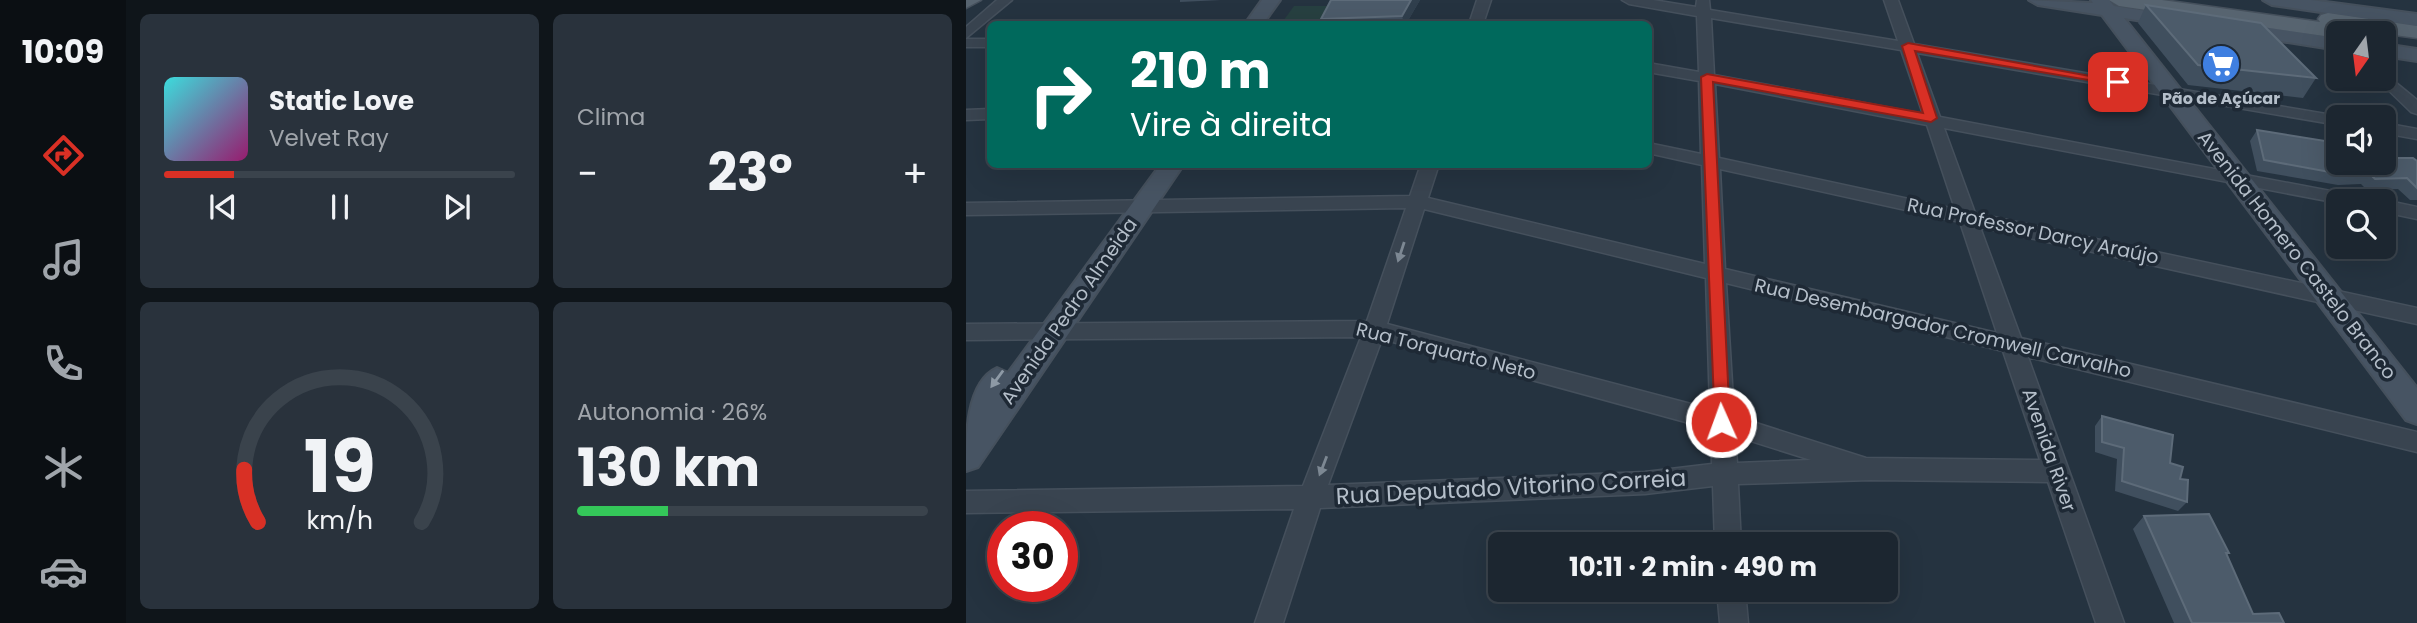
<!DOCTYPE html>
<html lang="pt">
<head>
<meta charset="utf-8">
<style>
	:root { --surface:#1c2630; --page:#29323c; --text:#f1f3f6; --muted:#a0a5ab; --line:#3a434c; --accent:#d93025 }
	body { margin:0; font-family:Poppins,sans-serif; background:var(--page); color:var(--text); height:100vh; display:flex; flex-direction:column; font-size:26px; white-space:nowrap }
	* { box-sizing:border-box; margin:0 }
	p { font-size:23px; color:var(--muted) }
	.icon { flex:none; width:38px; height:38px; fill:none; stroke:currentColor; stroke-width:2; stroke-linecap:round; stroke-linejoin:round }
	.map { position:relative; flex:1; overflow:hidden }
	.side { display:flex; flex-direction:column; gap:14px; padding:14px; background:#0f151a; width:840px }
	.side>* { flex:none }
	.guide { position:absolute; left:21px; top:21px; width:665px; height:147px; border-radius:10px; box-shadow:0 7px 28px #0002,0 0 0 2px var(--line); background:#00695c; color:#fff; overflow:hidden }
	.needle { width:46px; rotate:194deg }
	.buttons { position:absolute; left:1360px; top:21px; display:grid; gap:14px }
	.buttons a { display:grid; place-items:center; width:70px; height:70px; border-radius:10px; background:var(--surface); box-shadow:0 7px 28px #0002,0 0 0 2px var(--line); font-size:35px }
	.speed { position:absolute; left:21px; top:511px; display:flex; gap:14px; font-size:35px; font-weight:700; text-align:center }
	.speed>* { display:grid; place-content:center; width:91px; height:91px; border-radius:50%; background:var(--surface); box-shadow:0 7px 28px #0002,0 0 0 2px var(--line); line-height:1 }
	.speed .limit { border:10px solid #d22; background:#fff; color:#111 }
	.pin { position:absolute; display:grid; place-items:center; width:60px; height:60px; color:#fff; margin:-30px; border-radius:14px; box-shadow:0 4px 10px #0006 }
	.me { position:absolute; width:77px; margin:-38px; rotate:358deg; stroke-linejoin:round; filter:drop-shadow(0 0 5px #0008) }
	.turn { display:flex; align-items:center; gap:24px; height:147px; padding:0 28px; font-size:32px }
	.turn .icon { width:91px; height:91px; stroke-width:2.5 }
	.turn b { display:block; font-size:49px; line-height:60px }
	.big { font-size:52px; font-weight:700; line-height:1.1 }
	.side .card { flex:1; display:flex; flex-direction:column; justify-content:center; gap:10px; min-width:0; padding:0 24px; border-radius:10px; background:var(--page) }
	.side .dial { align-items:center; gap:0 }
	.dial svg { height:182px; overflow:visible; fill:none; stroke:var(--line); stroke-width:7; stroke-linecap:round; text-anchor:middle }
	.dial text { fill:var(--text); stroke:none }
	.song { display:flex; align-items:center; gap:21px }
	.cover { width:84px; height:84px; border-radius:10px; background:linear-gradient(135deg,hsl(180 70% 55%),hsl(320 70% 35%)) }
	.played { height:7px; border-radius:4px; background:linear-gradient(90deg,var(--accent) 20%,var(--line) 20%) }
	.keys { display:flex; justify-content:space-around; direction:ltr }
	.heat { display:flex; justify-content:space-between; align-items:center; font-size:38px; direction:ltr }
	.charge { height:10px; border-radius:5px; background:linear-gradient(90deg,#34c759 26%,var(--line) 0) }
	.side .tiles { flex:1; display:grid; gap:14px; grid-template-columns:repeat(2,1fr) }
	.trip { position:absolute; left:522px; top:532px; width:410px; height:70px; border-radius:10px; background:var(--surface); box-shadow:0 7px 28px #0002,0 0 0 2px var(--line); font-weight:700; line-height:70px; text-align:center }
	main { display:flex; flex:1; min-height:0 }
	.dock { display:flex; flex-direction:column; width:126px; justify-content:space-around; align-items:center; background:#0b0f13; color:var(--muted) }
	.dock .icon { width:49px; height:49px }
	.dock .on { color:var(--accent) }
	.dock b { font-size:32px; color:var(--text) }
	.map>svg:first-child { display:block }
</style>
</head>
<body>
<main>
<nav class="dock">
<b>10:09</b>
<svg class="icon on" aria-label="directions" viewBox="0 0 24 24"><path d="M12 3l9 9-9 9-9-9zM9 14v-3h6M13 9l2 2-2 2"/></svg>
<svg class="icon" aria-label="music" viewBox="0 0 24 24"><path d="M9 18V5l10-2v13"/><circle cx="6" cy="18" r="3"/><circle cx="16" cy="16" r="3"/></svg>
<svg class="icon" aria-label="phone" viewBox="0 0 24 24"><path d="M5 4h4l2 5-3 2q2 4 5 5l2-3 5 2v4C11 20 4 13 5 4z"/></svg>
<svg class="icon" aria-label="climate" viewBox="0 0 24 24"><path d="M12 3v18M4 7l16 10M4 17L20 7"/></svg>
<svg class="icon" aria-label="car" viewBox="0 0 24 24"><path d="M5 17H2v-5l4-1 3-4h7l3 4 3 1v5h-3M9 17h6M6 11h13"/><circle cx="7" cy="17" r="2"/><circle cx="17" cy="17" r="2"/></svg>
</nav>
<section class="side">
<div class="tiles">
<div class="card">
<div class="song"><i class="cover"></i><div><b>Static Love</b><p>Velvet Ray</p></div></div>
<div class="played"></div>
<div class="keys"><svg class="icon" aria-label="previous" viewBox="0 0 24 24"><path d="M18 5L8 12l10 7zM5 5v14"/></svg><svg class="icon" aria-label="pause" viewBox="0 0 24 24"><path d="M8 5v14M16 5v14"/></svg><svg class="icon" aria-label="next" viewBox="0 0 24 24"><path d="M6 5l10 7-10 7zM19 5v14"/></svg></div>
</div>
<div class="card"><p>Clima</p>
<div class="heat"><a>−</a><b class="big">23°</b><a>+</a></div>
</div>
<div class="card dial"><svg viewBox="0 0 100 80">
<path d="M14 69A42 42 0 1 1 86 69"/>
<path d="M14 69A42 42 0 0 1 8 46" stroke="#d93025"/>
<text x="50" y="56" font-size="32" font-weight="700">19</text>
<text x="50" y="72" font-size="11">km/h</text>
</svg></div>
<div class="card"><p>Autonomia · 26%</p><b class="big">130 km</b><div class="charge"></div></div>
</div>
</section>
<div class="map">
<svg width="1451" height="623" viewBox="0 0 1451 623">
	<rect width="100%" height="100%" fill="#253340"/>
	<!-- green -->
	<path fill="#274041" d="M328 6H368L356 24H315Z"/>
	<g fill="none" stroke-linecap="round" stroke-linejoin="round">
		<!-- street casing -->
		<g stroke="#45505c" stroke-width="3">
			<path id="street" d="M31 0H46L0 38V27Z
				M511 0H525L517 24H503Z
				M656 0H687L730 7 731 0H743L744 10 932 41 918 0H932L948 44 1378 117H1372V125L951 53 974 117 1396 197 1399 201 1372 203 978 128 1009 213 1451 308V324L1014 227 1055 338 1451 432V452L1062 357 1158 623H1130L1082 482 905 480 772 484 775 544H749L747 486 679 494 354 508 317 623H289L328 509 0 513V491L337 486 395 337 0 340V324L401 321 440 208 0 215V203L444 196 455 164H473L462 198 739 264 736 165 682 153V143L735 154 733 81 682 72V63L733 72 731 16 663 4ZM745 18 935 50 957 114 748 75ZM749 84 961 125 989 209 753 158ZM754 169 994 222 1031 333 759 269ZM458 209 740 278 744 409 421 324ZM760 283 1037 351 1074 460 900 458 768 416ZM416 339 745 429 746 464 679 472 362 485ZM769 436 845 460 771 463Z
				M0 39H24V47H0Z
				M1418 73 1451 100V114L1445 112 1413 81 1411 79H1418Z
				M24 109V119L0 120V110Z
				M1418 123 1451 129V139L1418 133Z
				M1418 200 1451 207V219L1418 212V201H1414Z
				M751 590H779L782 623H754Z"/>
		</g>
		<!-- secondary casing -->
		<g stroke="#45505c" stroke-width="4">
			<path id="secondary" d="M296 0H314L297 24H279Z
				M1063 0 1127 3 1125 0H1143L1148 6 1220 17 1222 21 1220 25 1213 27 1158 18 1451 388V424L1440 420 1136 15 1072 5Z
				M1297 0H1345L1451 14V26L1306 5Z
				M1271 23 1372 38V50L1264 33 1262 29 1264 25Z
				M1418 44 1451 49V61L1418 56Z
				M195 164H218L12 467 0 471C0 436 0 382 31 368L42 373Z"/>
		</g>
		<!-- primary casing -->
		<g stroke="#45505c" stroke-width="3">
			<path id="primary" d="M0 0H15L0 8Z
				M1143 0H1196L1354 22 1352 19 1355 15 1362 13 1451 26V38L1391 30 1394 33H1372V38L1153 6Z"/>
		</g>
		<!-- street -->
		<use href="#street" fill="#394450" fill-rule="evenodd"/>
		<!-- secondary -->
		<use href="#secondary" fill="#475463" fill-rule="evenodd"/>
		<!-- primary -->
		<use href="#primary" fill="#576470" fill-rule="evenodd"/>
	</g>
	<!-- wall -->
	<path fill="#404f5e" d="M214 0H255L214 2Z
		M454 0 440 24H357L355 19Z
		M1180 5 1350 78 1337 98 1222 85 1172 23Z
		M1291 130 1372 163 1451 161V200H1444L1432 189 1401 190 1395 184 1372 185 1291 171 1284 141Z
		M1136 416 1204 463 1214 479 1221 502 1212 511 1149 491 1151 459 1129 452V426Z
		M1178 516 1263 553 1261 555 1287 614 1318 623H1208L1167 529Z"/>
	<!-- shaded-wall -->
	<path fill="#303f4d" d="M445 0H454L440 24H438L436 16Z"/>
	<!-- building -->
	<path fill="#4c5b6a" stroke="#5d6b79" stroke-width="2" d="M365 0H445L436 16 355 19Z
		M1180 5 1295 23 1350 78 1232 65Z
		M1291 130 1372 143V163H1418V158H1447L1451 161V188L1441 178 1409 179 1403 173 1380 175 1298 160Z
		M1136 416 1207 435 1204 463 1217 467 1214 479 1222 480 1221 502 1156 481 1158 448 1136 442Z
		M1243 514 1263 553H1260L1287 614 1313 613 1318 623H1226L1178 516Z"/>
	<!-- one-way arrows -->
	<defs><path id="oneway-solid" d="M-6-.8H1V-3.2L6.5 0L1 3.2V.8H-6Z" transform="scale(1.75)"/></defs>
	<g fill="#7d8893">
		<use href="#oneway-solid" transform="translate(435 252) rotate(108)"/>
		<use href="#oneway-solid" transform="translate(357 466) rotate(111)"/>
	</g>
	<use fill="#8e9aa6" href="#oneway-solid" transform="translate(31 379) rotate(126)"/>
	<!-- route -->
	<path fill="#d93025" stroke="#8d1f18" stroke-width="2" d="M942 43 1157 82 1152 85 949 51 971 118 965 122 747 82 764 422 762 427H749L735 77 741 74 957 113 936 46Z"/>
	<!-- icons -->
	<defs>
		<g id="supermarket-disc" transform="scale(2.0125)"><circle r="9.5" fill="#3f7fe0" stroke="#1e2935"/><path d="M-6-5.5h2.5l.6 2H6L4.5 2H-2.5L-4.4-4H-6ZM-1.5 3.2a1.3 1.3 0 1 0 .1 0ZM3 3.2a1.3 1.3 0 1 0 .1 0Z" fill="#fff"/></g>
	</defs>
	<g fill-rule="evenodd">
		<use href="#supermarket-disc" x="1255" y="64"/>
	</g>
	<g text-anchor="middle" dominant-baseline="central" stroke-width="7" stroke-linejoin="round" paint-order="stroke">
		<!-- far-poi labels -->
		<g font-size="16" font-weight="bold" fill="#b5bfca" stroke="#1e2935">
			<text x="1255" y="98">Pão de Açúcar</text>
		</g>
		<!-- street labels -->
		<g font-size="19" fill="#b5bfca" stroke="#1e2935">
			<text transform="translate(1067 231) rotate(12)">Rua Professor Darcy Araújo</text>
			<text transform="translate(1331 255) rotate(52)">Avenida Homero Castelo Branco</text>
			<text transform="translate(103 311) rotate(-55)">Avenida Pedro Almeida</text>
			<text transform="translate(977 328) rotate(13)">Rua Desembargador Cromwell Carvalho</text>
			<text transform="translate(480 351) rotate(14)">Rua Torquarto Neto</text>
			<text transform="translate(1083 450) rotate(71)">Avenida River</text>
		</g>
		<!-- near-street labels -->
		<g font-size="23" fill="#b5bfca" stroke="#1e2935">
			<text transform="translate(545 487) rotate(-3)">Rua Deputado Vitorino Correia</text>
		</g>
	</g>
</svg>
<div class="buttons">
<a><svg class="needle" viewBox="-14 -14 28 28"><path d="M0-13l5 13h-10z" fill="#e53935"/><path d="M0 13l5-13h-10z" fill="#a0a5ab"/></svg></a>
<a><svg class="icon" aria-label="sound" viewBox="0 0 24 24"><path d="M4 9h4l5-4v14l-5-4H4zM17 9q2 3 0 6"/></svg></a>
<a><svg class="icon" aria-label="search" viewBox="0 0 24 24"><circle cx="10" cy="10" r="6"/><path d="M15 15l6 6"/></svg></a>
</div>
<div class="speed"><div class="limit">30</div></div>
<div class="pin" style="left:1152px;top:82px;background:#d93025"><svg class="icon" aria-label="arrive" viewBox="0 0 24 24"><path d="M6 21V4h12l-3 4 3 4H6"/></svg></div>
<svg class="me" style="left:755px;top:422px" viewBox="-20 -20 40 40"><circle r="17" fill="#d93025" stroke="#fff" stroke-width="3"/><path d="M0-11L8 9 0 5-8 9z" fill="#fff"/></svg>
<div class="trip">10:11 · 2 min · 490 m</div>
<div class="guide">
<div class="turn"><svg class="icon" aria-label="right" viewBox="0 0 24 24"><path d="M7 20v-9h11M14 6l5 5-5 5"/></svg><div><b>210 m</b>Vire à direita</div></div>
</div>
</div>
</main>
</body>
</html>
